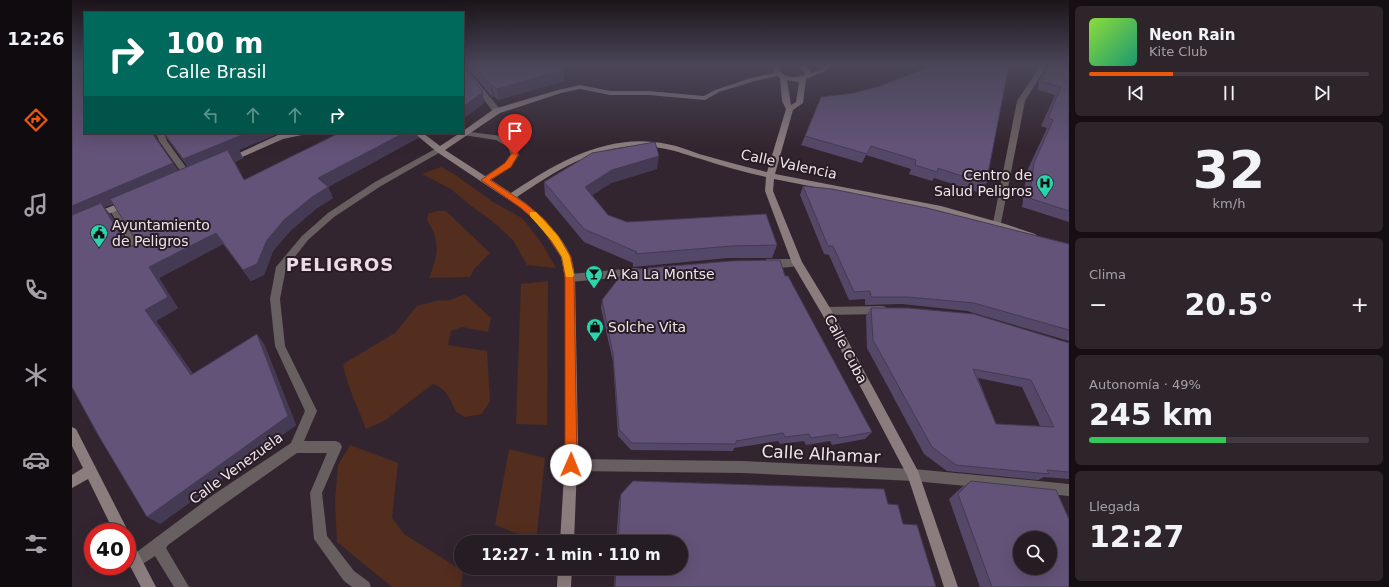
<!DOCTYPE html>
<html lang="es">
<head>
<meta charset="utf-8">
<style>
	:root { --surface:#261c23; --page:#2e252b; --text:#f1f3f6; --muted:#a4a1a6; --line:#423a41; --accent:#ea580c }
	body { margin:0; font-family:"DejaVu Sans",sans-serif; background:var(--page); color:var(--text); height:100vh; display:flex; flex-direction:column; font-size:15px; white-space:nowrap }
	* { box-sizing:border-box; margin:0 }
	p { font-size:13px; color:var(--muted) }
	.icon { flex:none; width:22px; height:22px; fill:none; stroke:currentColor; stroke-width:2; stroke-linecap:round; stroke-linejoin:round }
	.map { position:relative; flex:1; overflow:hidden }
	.panel { display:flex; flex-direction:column; gap:6px; padding:6px; background:#150f13; width:320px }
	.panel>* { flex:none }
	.guide { position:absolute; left:12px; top:12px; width:380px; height:122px; border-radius:0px; box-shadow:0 4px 16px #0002,0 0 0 1px var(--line); background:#00695c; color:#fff; overflow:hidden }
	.buttons { position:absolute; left:941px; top:531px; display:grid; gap:8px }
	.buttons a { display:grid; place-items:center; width:44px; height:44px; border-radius:50%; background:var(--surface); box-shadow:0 4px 16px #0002,0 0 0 1px var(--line); font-size:20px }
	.speed { position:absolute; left:12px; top:523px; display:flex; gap:8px; font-size:20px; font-weight:700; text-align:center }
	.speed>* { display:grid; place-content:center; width:52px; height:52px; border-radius:50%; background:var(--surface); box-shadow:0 4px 16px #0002,0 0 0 1px var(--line); line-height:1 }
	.speed .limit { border:6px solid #d22; background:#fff; color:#111 }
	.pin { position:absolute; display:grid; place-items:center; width:34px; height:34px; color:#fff; margin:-41px -17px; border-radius:50% 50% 50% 0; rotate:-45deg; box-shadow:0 0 4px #0007 }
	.pin .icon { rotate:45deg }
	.me { position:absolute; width:44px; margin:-22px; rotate:1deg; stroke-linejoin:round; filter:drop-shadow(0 0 3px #0008) }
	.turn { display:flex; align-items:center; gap:14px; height:84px; padding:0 16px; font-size:18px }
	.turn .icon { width:52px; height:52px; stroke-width:2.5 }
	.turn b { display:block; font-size:28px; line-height:34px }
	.lanes { display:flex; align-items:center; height:38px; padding:0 16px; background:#0003; justify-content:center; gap:20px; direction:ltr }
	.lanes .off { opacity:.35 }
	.big { font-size:30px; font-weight:700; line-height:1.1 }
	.panel .widget { flex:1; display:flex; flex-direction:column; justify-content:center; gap:6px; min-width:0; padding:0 14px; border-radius:6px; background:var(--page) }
	.panel .dial { align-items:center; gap:0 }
	.dial b { font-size:52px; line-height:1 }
	.song { display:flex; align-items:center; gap:12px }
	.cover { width:48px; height:48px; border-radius:6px; background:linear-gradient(135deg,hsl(90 70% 55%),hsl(160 70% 35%)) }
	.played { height:4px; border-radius:2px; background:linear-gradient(90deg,var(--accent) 30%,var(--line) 30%) }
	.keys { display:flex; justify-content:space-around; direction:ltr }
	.heat { display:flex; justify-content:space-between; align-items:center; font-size:22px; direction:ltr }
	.charge { height:6px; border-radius:3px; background:linear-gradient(90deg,#34c759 49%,var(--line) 0) }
	.trip { position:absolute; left:382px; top:535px; width:234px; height:40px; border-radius:20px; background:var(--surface); box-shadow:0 4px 16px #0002,0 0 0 1px var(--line); font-weight:700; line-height:40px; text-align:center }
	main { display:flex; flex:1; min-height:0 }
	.menu { display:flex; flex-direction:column; width:72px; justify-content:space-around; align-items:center; background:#0f0b0e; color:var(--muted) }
	.menu .icon { width:28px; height:28px }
	.menu .on { color:var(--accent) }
	.menu b { font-size:18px; color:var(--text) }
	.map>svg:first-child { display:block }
</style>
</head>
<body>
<main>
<nav class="menu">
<b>12:26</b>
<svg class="icon on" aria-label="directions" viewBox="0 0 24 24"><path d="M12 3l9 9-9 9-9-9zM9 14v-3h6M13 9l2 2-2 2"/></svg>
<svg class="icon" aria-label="music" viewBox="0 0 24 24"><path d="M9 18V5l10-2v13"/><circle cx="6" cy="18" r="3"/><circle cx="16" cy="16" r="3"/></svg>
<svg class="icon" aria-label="phone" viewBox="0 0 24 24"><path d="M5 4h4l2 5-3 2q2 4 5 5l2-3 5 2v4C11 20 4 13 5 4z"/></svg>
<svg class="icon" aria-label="climate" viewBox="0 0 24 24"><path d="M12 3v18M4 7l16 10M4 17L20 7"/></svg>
<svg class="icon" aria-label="car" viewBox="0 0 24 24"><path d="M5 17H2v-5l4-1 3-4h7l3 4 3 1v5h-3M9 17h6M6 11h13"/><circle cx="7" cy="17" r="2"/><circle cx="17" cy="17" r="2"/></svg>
<svg class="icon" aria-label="filters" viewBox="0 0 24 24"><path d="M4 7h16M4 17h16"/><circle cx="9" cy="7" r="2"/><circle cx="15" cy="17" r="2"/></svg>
</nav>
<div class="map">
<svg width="997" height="587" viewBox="0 0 997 587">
	<rect width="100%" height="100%" fill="#33252f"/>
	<!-- green -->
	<path fill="#532d1e" d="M369 167 382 174 421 202 450 218 469 242 484 268 455 265 441 240 419 220 399 206 379 189 350 174Z
		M365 211H374L418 253 403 268 398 277 357 278C366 255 369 242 355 220L356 214Z
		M476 281 475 425 444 424 449 284Z
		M393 294 419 318 416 332 390 327 379 331 376 345 415 351 418 401 410 414 393 417 384 412C378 399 375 389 361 384L312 421 294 429C286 407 275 387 271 364L323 333 345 306 363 301 378 300Z
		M278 445 326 463 320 518 332 534 391 571 389 587H320L265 542 263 501 266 465Z
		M437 449 473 458 464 541 423 525Z"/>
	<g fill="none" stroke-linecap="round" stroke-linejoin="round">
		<!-- street -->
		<path fill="#685f60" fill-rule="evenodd" d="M969 65H978L974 67 953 101 929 223 925 226 921 223 945 101Z
			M391 66 393 67 428 109V113H422L391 72Z
			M391 131 429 136 443 144 447 155 439 167 416 182H410L409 180 410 178 433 163 439 155 436 147 424 140 391 135Z
			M84 133H92L95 141 121 177 120 179H114L87 141Z
			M365 148H368L372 150 309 186 262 217 236 240 214 268 208 299 213 346 245 411 232 441H264L268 443 270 447 250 493 255 536 282 571 297 582 299 587H280L272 581 242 539 238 493 255 453H225L151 505 96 545 94 548 117 587H102L83 556 63 569 58 567 56 562 58 557 141 495 219 443 233 411 203 346 198 299 204 267 230 236 256 213 303 182Z
			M41 206 44 207 71 251 73 253 71 255H65L37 209Z
			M695 259H725L730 263C726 269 694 269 690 263Z
			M564 268 567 269 569 272 567 275 564 276 498 282 495 281 493 278 495 275 498 274Z
			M810 306 814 307 815 310 814 313 810 314 754 315 750 314 749 311 750 308 754 307Z
			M499 459 670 461 842 469 997 484V496L842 481 670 473 499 471 495 469 493 465 495 461Z"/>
		<!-- secondary -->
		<path fill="#8b7c7e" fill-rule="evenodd" d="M703 65H709L707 70C713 79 725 78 733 75L731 70 725 65H733L739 73 750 69 752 65H759L754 71 734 79 731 103 721 110 703 174 869 206 933 224 963 234 965 236 960 239 927 228 869 212 702 179 701 191 730 262 758 308 846 471 886 587H872L836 477 750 314 720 263 693 191 694 177C672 172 650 166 629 159 617 156 606 151 594 149 538 136 489 167 445 197 465 211 489 233 499 257 501 263 502 271 503 278L506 442 502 542H488L494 442 493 278 489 257 467 224 449 208 365 152 342 133H351L368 146 388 133H391V131L422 109 486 90 508 85 538 91H577L632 96 643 90 679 78 702 73 701 70ZM705 76 708 78 710 101 714 109 695 172C672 167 650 160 627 154 616 150 606 146 595 144 536 132 486 162 439 193L373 150 428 113 489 93 508 89 538 95H577L633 100 647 92 683 81ZM715 80 727 82 724 102 719 105Z
			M217 133H231L230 135 211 139 161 161H155L154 159 206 135Z
			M55 200 58 201 59 203 58 205 0 229V222Z
			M0 427 4 429 54 527 56 532 55 534V532H42L16 479 0 488V475L11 468 0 446Z
			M55 539 60 541 84 587H69L55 560Z
			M486 568H500L499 587H485Z"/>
	</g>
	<!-- wall -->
	<path fill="#554767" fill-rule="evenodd" d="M0 65 86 141 106 171 116 167 91 133H209L205 134 167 150 171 158 163 162 172 180 346 138 256 187 261 198 245 208 218 231 201 251 192 275 179 281 151 244 87 278 106 308 84 321 121 374 192 344 224 425 88 524ZM41 204 65 242 61 246H58L38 214 32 207Z
		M392 65H483L492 70V81L426 100 422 96 420 97 394 66Z
		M977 65H997V222L950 207 955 171 975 128 969 126 983 95 966 90 967 80Z
		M782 93 914 184 908 193 862 178 860 181 837 174 839 169 794 155 790 163 729 145 733 136Z
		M585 169 539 183 520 195 536 215 555 222 705 245 700 258H656L561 267V263L512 242 473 195 472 182Z
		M731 186 997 244V341L895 311 830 304 793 305V299L777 300 757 255 752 254 728 195Z
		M713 276 800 432 793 439 760 445 758 441 734 445 732 441 708 444 706 441 662 448 661 451 559 450 546 436 541 362 529 308 530 300Z
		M799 308 997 343V479L972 477 966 480 875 471 852 454 795 348 794 316ZM906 378 950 387 968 426 924 424Z
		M899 481 997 587H908L877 499 890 487Z
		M549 494 816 504 831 524 864 587H542L543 568H609V542H544L547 502Z"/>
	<!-- shaded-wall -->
	<path fill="#453a54" d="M492 70V81L426 100 425 89Z
		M420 85 422 96 420 97 419 86Z
		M411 92 412 103 391 119V107Z
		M80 133H83L86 142Z
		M175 133H209L205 134 167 150 171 158 163 162 178 191 118 170 111 159Z
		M332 133H345L346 138 256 187 261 198 245 208 218 231 201 251 192 275 179 281 171 270 195 240 246 178Z
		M587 156 585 169 539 183 513 200V187L540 170Z
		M101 163 109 174 32 207 38 214 65 256 0 221V206Z
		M144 233 151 244 87 278 106 308 84 321 129 385 119 375 73 310 77 267Z
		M185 334 192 344 224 425 88 524 75 517Z"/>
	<!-- building -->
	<path fill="#635378" stroke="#453a54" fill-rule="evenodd" d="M0 65H13V133H80L101 163 0 206Z
		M401 65H483L492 70 425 89 420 85 419 86Z
		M862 65H937L914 184 866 168 865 172 843 165 844 160 799 146 795 154 733 136 749 97 782 93 808 86Z
		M978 65H997V211L957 198 962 163 981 120 976 118 989 87 972 82 973 72Z
		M391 66 411 92 391 107Z
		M92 133H175L111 159Z
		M267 133H332L246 178 256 187 240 197 212 220 195 240 185 264 171 270 144 233 77 267 96 297 73 310 119 375 185 334 216 416 75 517 25 433 0 387V215L29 203 55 246H61L65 242 38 199 165 146 156 151 172 180Z
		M583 142 587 156 540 170 513 187 536 215 555 222 694 214 705 245 660 246 563 254 565 252 512 229 472 182 520 153Z
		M731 186 760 189 855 208 997 244V330L902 303 836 297H799L798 291 782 292 761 246H756Z
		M708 260 713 276H716L800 432 767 438 765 434 739 438 737 434 713 437 711 433 664 441V444L560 443 547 429 541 354 530 300 553 270 659 261Z
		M799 308H836L902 314 997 343V472L975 470 977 474 884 465 860 447 801 340ZM901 369 959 380 982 427 924 424Z
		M561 481 812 489 816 504 826 505 831 524 845 525 864 587H543L544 568H609V542H546L549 494Z
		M899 481 984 490 997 519V587H920L886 494ZM948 538H978V568H948Z"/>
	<!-- sky -->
	<linearGradient id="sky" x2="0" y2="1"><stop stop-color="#1c141a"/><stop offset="0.44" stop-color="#4a4658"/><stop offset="1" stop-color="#4a4658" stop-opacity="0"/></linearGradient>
	<rect width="997" height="147" fill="url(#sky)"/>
	<!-- route -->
	<path fill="#ea580c" stroke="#983908" d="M440 153H445L446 155 439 167 418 180 454 204 473 220 486 236 499 257 502 278 505 465 503 469 499 470 495 469 493 465V278L490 257 467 224 449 208 409 180 433 163Z"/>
	<!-- slow -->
	<path fill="#f59e0b" d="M458 212H464L486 236 497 255 502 275 501 277H494L490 257 480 241 458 216Z"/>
	<!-- icons -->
	<defs>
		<g id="hospital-pin" transform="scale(0.9)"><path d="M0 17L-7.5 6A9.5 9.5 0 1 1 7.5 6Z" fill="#2ad5ac" stroke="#291c25"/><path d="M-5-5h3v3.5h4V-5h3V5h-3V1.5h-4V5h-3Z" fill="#111"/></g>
		<g id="civic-pin" transform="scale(0.9)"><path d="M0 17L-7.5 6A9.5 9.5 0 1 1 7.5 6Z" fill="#2ad5ac" stroke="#291c25"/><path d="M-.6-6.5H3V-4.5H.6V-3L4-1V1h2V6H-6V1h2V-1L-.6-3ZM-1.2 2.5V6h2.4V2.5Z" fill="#111"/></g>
		<g id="bar-pin" transform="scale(0.9)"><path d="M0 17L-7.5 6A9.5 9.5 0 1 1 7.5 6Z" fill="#2ad5ac" stroke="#291c25"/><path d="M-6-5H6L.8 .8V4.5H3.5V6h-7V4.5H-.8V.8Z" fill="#111"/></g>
		<g id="shop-pin" transform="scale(0.9)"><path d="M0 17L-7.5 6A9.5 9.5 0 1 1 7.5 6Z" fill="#2ad5ac" stroke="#291c25"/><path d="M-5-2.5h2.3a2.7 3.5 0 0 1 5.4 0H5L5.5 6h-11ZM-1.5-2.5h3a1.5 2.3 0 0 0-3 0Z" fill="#111"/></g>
	</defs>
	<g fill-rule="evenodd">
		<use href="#hospital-pin" x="973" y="183"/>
		<use href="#civic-pin" x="27" y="233"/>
		<use href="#bar-pin" x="522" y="274"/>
		<use href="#shop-pin" x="523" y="327"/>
	</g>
	<g text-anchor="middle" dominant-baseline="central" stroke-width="4" stroke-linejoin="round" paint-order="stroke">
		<!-- street labels -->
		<g font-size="14" fill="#eee5eb" stroke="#291c25">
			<text transform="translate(717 164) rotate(12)">Calle Valencia</text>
			<text transform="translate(774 349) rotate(62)">Calle Cuba</text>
			<text transform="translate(164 468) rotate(-36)">Calle Venezuela</text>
		</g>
		<!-- poi labels -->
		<g font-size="14" fill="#eee5eb" stroke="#291c25" text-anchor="start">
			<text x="960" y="175" text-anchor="end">Centro de<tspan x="960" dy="16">Salud Peligros</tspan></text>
			<text x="40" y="225">Ayuntamiento<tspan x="40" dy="16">de Peligros</tspan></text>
			<text x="535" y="274">A Ka La Montse</text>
			<text x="536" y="327">Solche Vita</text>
		</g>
		<!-- near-street labels -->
		<g font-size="17" fill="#eee5eb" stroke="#291c25">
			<text transform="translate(749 454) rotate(3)">Calle Alhamar</text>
		</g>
		<!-- district labels -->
		<g font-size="18" font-weight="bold" letter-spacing="1" fill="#eedbe8" stroke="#291c25">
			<text x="268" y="264">PELIGROS</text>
		</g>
	</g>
</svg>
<div class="buttons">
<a><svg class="icon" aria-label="search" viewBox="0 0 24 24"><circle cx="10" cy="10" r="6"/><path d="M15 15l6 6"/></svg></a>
</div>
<div class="speed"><div class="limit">40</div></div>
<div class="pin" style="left:443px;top:155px;background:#d93025"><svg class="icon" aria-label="arrive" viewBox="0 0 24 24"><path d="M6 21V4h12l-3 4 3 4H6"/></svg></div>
<svg class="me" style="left:499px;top:465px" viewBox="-20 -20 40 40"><circle r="19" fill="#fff"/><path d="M0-13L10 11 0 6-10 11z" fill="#ea580c"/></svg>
<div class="trip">12:27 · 1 min · 110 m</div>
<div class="guide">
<div class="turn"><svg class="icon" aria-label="right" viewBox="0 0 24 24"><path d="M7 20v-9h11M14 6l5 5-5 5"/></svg><div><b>100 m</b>Calle Brasil</div></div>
<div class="lanes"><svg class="icon off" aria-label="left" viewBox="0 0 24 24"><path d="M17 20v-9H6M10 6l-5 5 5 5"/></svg><svg class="icon off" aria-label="ahead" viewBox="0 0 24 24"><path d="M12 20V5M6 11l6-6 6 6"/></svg><svg class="icon off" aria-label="ahead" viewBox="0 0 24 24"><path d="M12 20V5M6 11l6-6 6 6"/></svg><svg class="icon" aria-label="right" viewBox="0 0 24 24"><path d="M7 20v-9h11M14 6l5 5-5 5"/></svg></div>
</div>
</div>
<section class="panel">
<div class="widget">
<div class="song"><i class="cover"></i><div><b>Neon Rain</b><p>Kite Club</p></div></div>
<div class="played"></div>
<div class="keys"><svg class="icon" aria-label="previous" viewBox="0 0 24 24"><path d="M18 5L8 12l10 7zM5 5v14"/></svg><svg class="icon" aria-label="pause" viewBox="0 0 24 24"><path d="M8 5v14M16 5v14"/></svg><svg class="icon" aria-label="next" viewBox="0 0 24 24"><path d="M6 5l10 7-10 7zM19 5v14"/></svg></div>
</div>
<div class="widget dial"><b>32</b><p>km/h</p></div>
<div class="widget"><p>Clima</p>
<div class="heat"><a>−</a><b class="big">20.5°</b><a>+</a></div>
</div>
<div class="widget"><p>Autonomía · 49%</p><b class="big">245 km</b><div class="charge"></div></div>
<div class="widget"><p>Llegada</p><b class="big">12:27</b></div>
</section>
</main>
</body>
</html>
